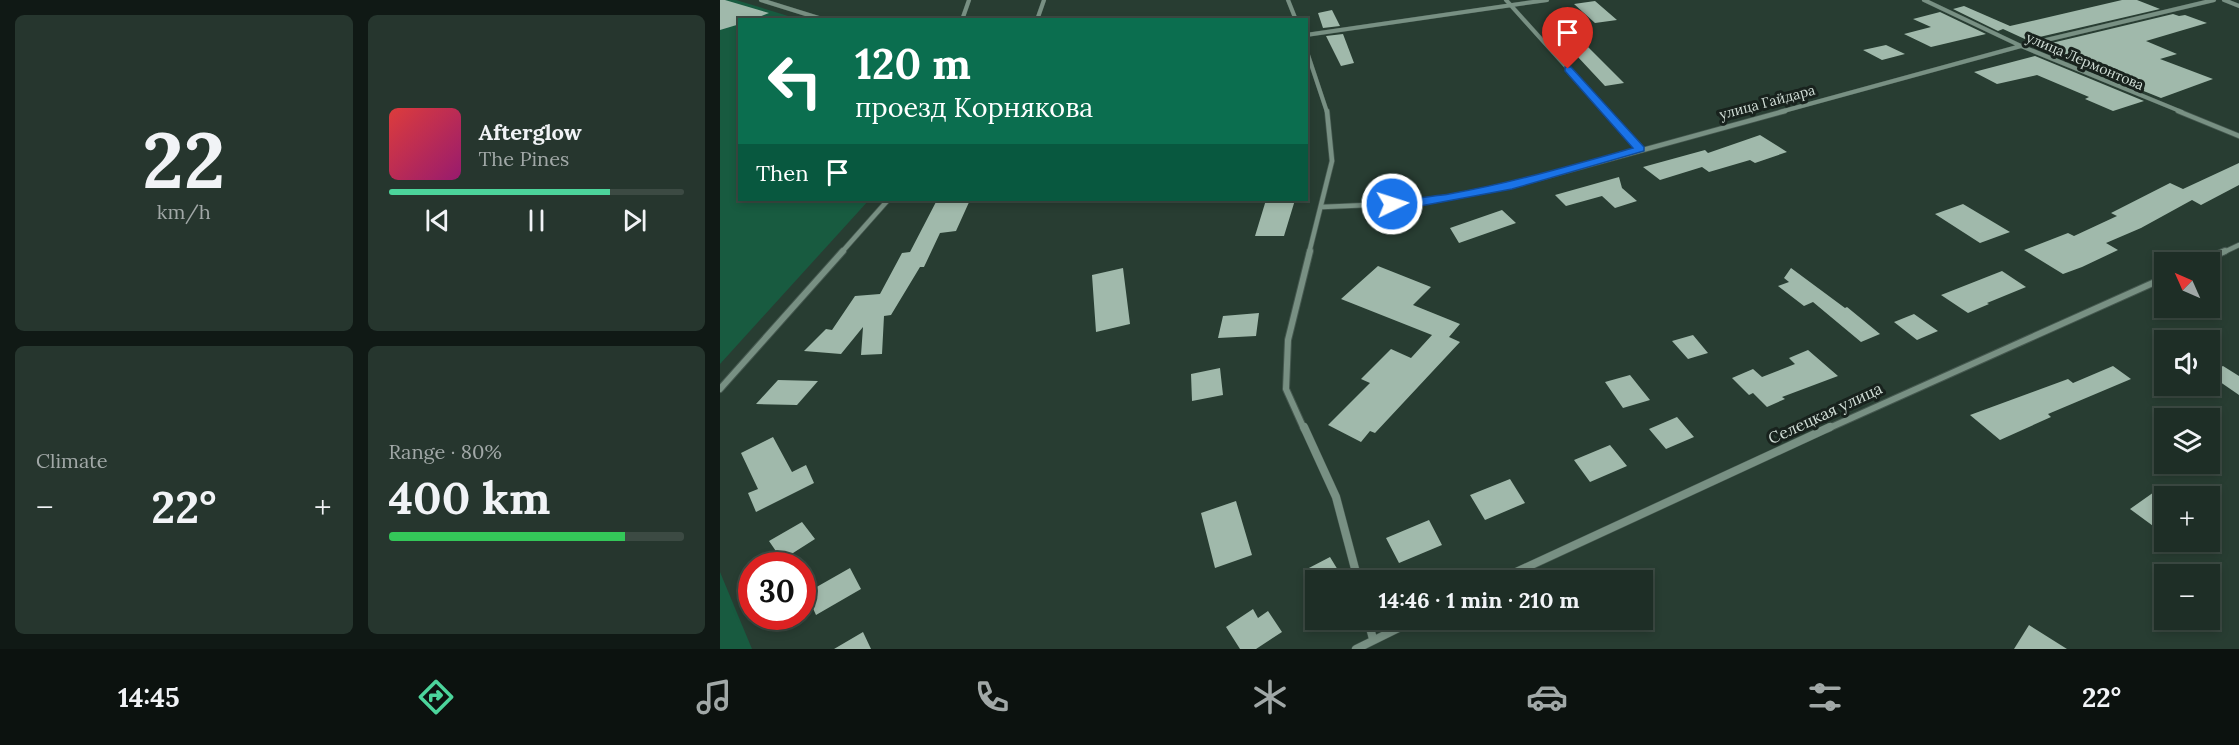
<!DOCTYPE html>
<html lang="en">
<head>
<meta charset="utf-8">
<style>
	:root { --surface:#1e2e26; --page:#26362e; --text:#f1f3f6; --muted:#a1a8a7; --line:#3c4a43; --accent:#4cd49b }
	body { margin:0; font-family:Lora,serif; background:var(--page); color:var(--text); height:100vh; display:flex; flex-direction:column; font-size:22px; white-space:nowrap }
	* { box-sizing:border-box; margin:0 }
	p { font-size:20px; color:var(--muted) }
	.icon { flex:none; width:33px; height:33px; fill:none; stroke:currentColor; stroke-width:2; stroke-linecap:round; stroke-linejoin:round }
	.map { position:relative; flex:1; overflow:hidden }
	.side { display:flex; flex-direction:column; gap:15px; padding:15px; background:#101915; width:720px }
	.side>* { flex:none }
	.top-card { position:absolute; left:18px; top:18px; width:570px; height:183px; border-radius:0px; box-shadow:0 3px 9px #0003,0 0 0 2px var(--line); background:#0b6e4f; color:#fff; overflow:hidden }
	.needle { width:39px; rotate:315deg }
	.tools { position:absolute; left:1434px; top:252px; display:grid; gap:12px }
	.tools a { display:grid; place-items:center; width:66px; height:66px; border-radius:0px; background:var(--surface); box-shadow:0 3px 9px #0003,0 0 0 2px var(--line); font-size:30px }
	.speed { position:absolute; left:18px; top:552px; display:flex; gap:12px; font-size:30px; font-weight:700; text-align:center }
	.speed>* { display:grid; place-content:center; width:78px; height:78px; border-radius:50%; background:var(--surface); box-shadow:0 3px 9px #0003,0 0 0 2px var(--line); line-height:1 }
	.speed .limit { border:9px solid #d22; background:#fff; color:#111 }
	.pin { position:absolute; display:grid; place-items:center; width:51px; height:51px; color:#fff; margin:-62px -26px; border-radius:50% 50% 50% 0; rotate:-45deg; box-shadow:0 0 6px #0007 }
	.pin .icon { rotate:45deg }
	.me { position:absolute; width:66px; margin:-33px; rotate:86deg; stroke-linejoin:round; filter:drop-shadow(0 0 4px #0008) }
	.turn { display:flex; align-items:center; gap:21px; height:126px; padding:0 18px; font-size:27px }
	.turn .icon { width:78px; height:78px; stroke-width:2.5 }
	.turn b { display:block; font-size:42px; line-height:51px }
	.then { display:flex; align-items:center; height:57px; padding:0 18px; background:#0003; gap:12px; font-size:22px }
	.big { font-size:45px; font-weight:700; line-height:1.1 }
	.side .tile { flex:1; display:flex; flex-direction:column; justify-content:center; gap:9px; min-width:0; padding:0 21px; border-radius:9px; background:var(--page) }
	.side .dial { align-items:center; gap:0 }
	.dial b { font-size:78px; line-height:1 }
	.song { display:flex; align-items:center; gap:18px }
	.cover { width:72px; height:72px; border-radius:9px; background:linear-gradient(135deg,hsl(0 70% 55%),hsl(320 70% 35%)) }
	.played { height:6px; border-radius:3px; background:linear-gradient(90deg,var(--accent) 75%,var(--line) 75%) }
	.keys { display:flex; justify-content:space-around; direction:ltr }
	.heat { display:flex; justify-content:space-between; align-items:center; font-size:33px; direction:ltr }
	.charge { height:9px; border-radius:4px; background:linear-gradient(90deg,#34c759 80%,var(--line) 0) }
	.side .tiles { flex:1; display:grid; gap:15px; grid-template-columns:repeat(2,1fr) }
	.trip { position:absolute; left:585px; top:570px; width:348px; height:60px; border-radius:0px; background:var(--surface); box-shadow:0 3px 9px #0003,0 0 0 2px var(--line); font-weight:700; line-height:60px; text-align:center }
	.tab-bar { display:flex; height:96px; justify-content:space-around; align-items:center; background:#0c120f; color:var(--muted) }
	.tab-bar .icon { width:42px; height:42px }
	.tab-bar .current { color:var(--accent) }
	.tab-bar b { font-size:27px; color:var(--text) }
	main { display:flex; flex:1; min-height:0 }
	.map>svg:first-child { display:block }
</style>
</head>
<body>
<main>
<section class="side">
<div class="tiles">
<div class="tile dial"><b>22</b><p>km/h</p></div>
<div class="tile">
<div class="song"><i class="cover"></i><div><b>Afterglow</b><p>The Pines</p></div></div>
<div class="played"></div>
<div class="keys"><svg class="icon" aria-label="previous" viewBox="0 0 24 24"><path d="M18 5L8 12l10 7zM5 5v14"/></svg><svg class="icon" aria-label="pause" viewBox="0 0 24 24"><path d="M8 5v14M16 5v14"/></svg><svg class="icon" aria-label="next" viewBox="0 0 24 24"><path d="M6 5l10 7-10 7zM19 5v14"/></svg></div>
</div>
<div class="tile"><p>Climate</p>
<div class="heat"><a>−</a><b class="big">22°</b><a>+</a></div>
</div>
<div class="tile"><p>Range · 80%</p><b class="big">400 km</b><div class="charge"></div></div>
</div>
</section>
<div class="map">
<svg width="1519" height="649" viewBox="0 0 1519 649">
	<rect width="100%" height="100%" fill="#283d32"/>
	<!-- green -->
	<path fill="#185b40" d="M0 0H16L78 19 20 20V200H149L0 364Z
		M0 572 32 649H0Z"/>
	<!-- building -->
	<path fill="#a0b9ab" d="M0 0H5L49 13 31 20H20V24L0 30Z
		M1402 0H1417L1440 9 1307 40 1283 29 1278 31 1233 9 1244 6 1290 26Z
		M875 1 897 20 875 23 854 4Z
		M612 10 620 26 603 28 598 13Z
		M1220 12 1266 34 1211 47 1184 34 1211 27 1193 19Z
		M1453 14 1459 16 1465 15 1487 23 1426 41 1457 54 1440 59 1493 79 1441 98 1329 53 1332 52 1319 46Z
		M623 34 634 63 621 66 606 36Z
		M860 39 904 83 885 86 843 41Z
		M1166 45 1185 54 1162 60 1143 50Z
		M1315 56 1424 101 1393 111 1365 99 1369 97 1317 75 1277 84 1254 72Z
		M1040 135 1067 152 1035 163 1030 160 989 172 982 167 940 180 923 167 985 150 988 153Z
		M1519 163V185L1481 205 1472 200 1421 228 1386 243 1398 250 1362 267 1343 274 1304 250 1348 233 1354 236 1397 216 1391 213 1450 183 1463 189Z
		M899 177 902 188 917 201 895 208 882 196 846 206 835 195Z
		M217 200H250L236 231 220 233 204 267H200L171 315 164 316 162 354 141 355 143 327 121 354 84 351 106 329 112 330 135 296 160 294 182 253 190 252Z
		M546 200H575L564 236H535Z
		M1243 204 1290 232 1260 243 1215 214Z
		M782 210 796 223 739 243 730 228Z
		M658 266 711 287 693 305 740 324 729 337 740 342 655 433 650 431 641 442 608 425 650 383 641 379 671 349 691 358 712 335 621 299Z
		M403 268 410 324 376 332 372 275Z
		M1071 268 1125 308 1127 307 1160 334 1141 342 1093 302 1084 306 1058 286 1069 282 1064 278Z
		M1282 271 1306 287 1267 303 1269 304 1248 313 1221 295Z
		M539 313 536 336 498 338 503 316Z
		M1194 314 1218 331 1197 340 1174 322Z
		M973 335 988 353 968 359 952 341Z
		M1088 350 1118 376 1062 397 1065 399 1047 407 1033 393 1029 395 1012 378 1033 369 1042 377 1075 364 1069 358Z
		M1393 366 1411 379 1328 414 1331 417 1280 440 1250 415 1348 379 1353 383Z
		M1503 366 1519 376V395L1490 375V372Z
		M500 368 503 395 472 401 471 374Z
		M910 375 930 400 903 408 885 382Z
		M58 380 98 381 77 405 36 404Z
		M957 417 974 437 946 449 929 429Z
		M53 437 72 472 86 465 94 483 36 512 28 493 38 489 21 453Z
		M890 445 907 466 870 482 854 460Z
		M790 479 805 503 765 520 750 495Z
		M1444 485V534L1410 509Z
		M516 501 532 555 495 568 481 513Z
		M709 520 722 545 679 563 666 538Z
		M82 522 95 539 62 560 49 541Z
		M610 557 624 580H591L585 570Z
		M130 568 141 589 96 615 86 593Z
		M533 609 538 618 548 611 562 632 536 649H520L506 627Z
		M1309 625 1347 649H1294Z
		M143 632 151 649H114Z"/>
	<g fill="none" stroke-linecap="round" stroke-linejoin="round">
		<!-- minor-far3 casing -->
		<g stroke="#45584f" stroke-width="4.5">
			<path id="minor-far3" d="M41 0 105 20
				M568 0 576 20
				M786 0 887 112
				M1204 0 1301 46 1462 112
				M1504 0 1519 6
				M242 20 249 0
				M317 20 324 0
				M586 35 827 0
				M586 49 607 112
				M1060 112 1301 46 1494 0"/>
		</g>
		<!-- minor-far2 casing -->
		<g stroke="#45584f" stroke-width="6">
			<path id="minor-far2" d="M886 111 920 149
				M1458 111 1519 136
				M602 207 695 203 792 186 1065 111
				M121 253 168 200
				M589 253 612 161 607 111
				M1502 253 1519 245"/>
		</g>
		<!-- minor-far1 casing -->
		<g stroke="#45584f" stroke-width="8">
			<path id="minor-far1" d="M1480 262 1505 251
				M0 389 123 251
				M584 429 566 389 568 340 590 251
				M1107 429 1444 278"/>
		</g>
		<!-- minor casing -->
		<g stroke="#45584f" stroke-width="9">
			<path id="minor" d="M584 427 616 497 638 580
				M779 580 1110 427
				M648 620 653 639
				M636 649 695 620"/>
		</g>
		<!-- minor-far3 -->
		<use href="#minor-far3" stroke="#789083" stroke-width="4"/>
		<!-- minor-far2 -->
		<use href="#minor-far2" stroke="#789083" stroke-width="4.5"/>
		<!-- minor-far1 -->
		<use href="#minor-far1" stroke="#789083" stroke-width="6"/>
		<!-- minor -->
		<use href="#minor" stroke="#789083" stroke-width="8"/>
	</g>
	<!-- route -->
	<path fill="#1a73e8" stroke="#114b97" stroke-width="1.5" d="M845 67H851L924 147V151L792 189 695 207H668L666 204C671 200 718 196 729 194 792 183 852 165 913 148L845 71Z"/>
	<g text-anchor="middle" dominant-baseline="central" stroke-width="6" stroke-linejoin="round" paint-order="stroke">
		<!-- far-street labels -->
		<g font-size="14" fill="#d1ded7" stroke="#18221d">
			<text transform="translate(1365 61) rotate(23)">улица Лермонтова</text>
			<text transform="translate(1047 102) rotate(-15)">улица Гайдара</text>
		</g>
		<!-- street labels -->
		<g font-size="16" fill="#d1ded7" stroke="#18221d">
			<text transform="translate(1105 413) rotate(-25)">Селецкая улица</text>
		</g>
	</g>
</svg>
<div class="tools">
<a><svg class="needle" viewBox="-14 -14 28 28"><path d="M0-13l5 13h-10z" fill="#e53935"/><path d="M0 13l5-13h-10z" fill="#a1a8a7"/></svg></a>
<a><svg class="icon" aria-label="sound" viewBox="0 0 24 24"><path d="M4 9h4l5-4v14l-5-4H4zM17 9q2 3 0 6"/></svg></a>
<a><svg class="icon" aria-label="layers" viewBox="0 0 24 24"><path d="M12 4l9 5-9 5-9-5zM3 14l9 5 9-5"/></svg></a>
<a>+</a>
<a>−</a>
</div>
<div class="speed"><div class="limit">30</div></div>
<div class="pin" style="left:848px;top:69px;background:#d93025"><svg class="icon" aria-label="arrive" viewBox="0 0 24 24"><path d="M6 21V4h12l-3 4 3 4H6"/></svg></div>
<svg class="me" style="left:672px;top:204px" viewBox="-20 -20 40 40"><circle r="17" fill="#1a73e8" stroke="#fff" stroke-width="3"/><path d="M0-11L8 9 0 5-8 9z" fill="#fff"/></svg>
<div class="trip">14:46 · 1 min · 210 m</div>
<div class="top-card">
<div class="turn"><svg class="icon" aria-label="left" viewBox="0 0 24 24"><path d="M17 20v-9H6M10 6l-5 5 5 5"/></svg><div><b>120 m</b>проезд Корнякова</div></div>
<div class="then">Then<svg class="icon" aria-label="arrive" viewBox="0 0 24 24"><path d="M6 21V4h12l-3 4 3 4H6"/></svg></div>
</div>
</div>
</main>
<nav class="tab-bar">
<b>14:45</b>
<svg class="icon current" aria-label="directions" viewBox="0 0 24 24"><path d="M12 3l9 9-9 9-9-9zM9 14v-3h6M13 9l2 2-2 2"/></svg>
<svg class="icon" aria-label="music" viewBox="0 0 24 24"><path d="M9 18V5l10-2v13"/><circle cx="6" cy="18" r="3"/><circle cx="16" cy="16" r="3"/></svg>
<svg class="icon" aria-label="phone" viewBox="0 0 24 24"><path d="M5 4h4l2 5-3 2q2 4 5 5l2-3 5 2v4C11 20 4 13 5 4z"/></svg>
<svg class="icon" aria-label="climate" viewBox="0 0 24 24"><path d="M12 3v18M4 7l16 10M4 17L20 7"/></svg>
<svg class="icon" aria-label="car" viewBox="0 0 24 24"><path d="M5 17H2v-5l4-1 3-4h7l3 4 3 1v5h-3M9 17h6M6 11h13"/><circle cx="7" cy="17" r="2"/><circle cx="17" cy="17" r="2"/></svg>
<svg class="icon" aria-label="filters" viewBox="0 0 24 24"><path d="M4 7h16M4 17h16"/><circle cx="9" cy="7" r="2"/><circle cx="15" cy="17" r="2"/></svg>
<b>22°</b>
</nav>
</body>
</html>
